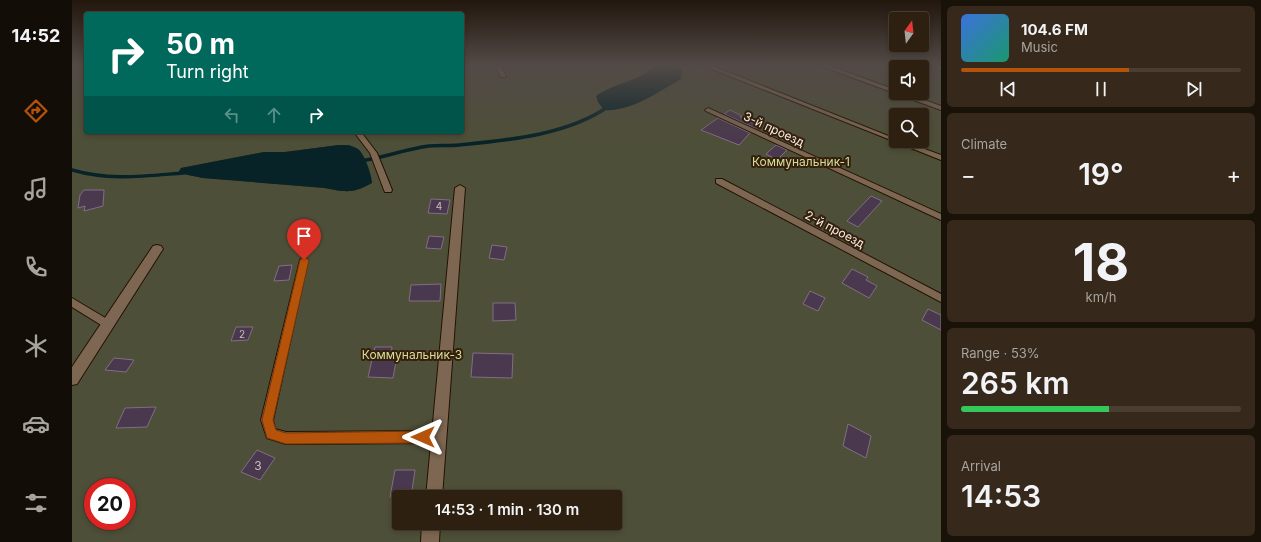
<!DOCTYPE html>
<html lang="en">
<head>
<meta charset="utf-8">
<style>
	:root { --surface:#2e2011; --page:#36281a; --text:#f1f3f6; --muted:#a7a39f; --line:#493e31; --accent:#b45309 }
	body { margin:0; font-family:Inter,sans-serif; background:var(--page); color:var(--text); height:100vh; display:flex; flex-direction:column; font-size:15px; white-space:nowrap }
	* { box-sizing:border-box; margin:0 }
	p { font-size:13px; color:var(--muted) }
	.icon { flex:none; width:22px; height:22px; fill:none; stroke:currentColor; stroke-width:2; stroke-linecap:round; stroke-linejoin:round }
	.map { position:relative; flex:1; overflow:hidden }
	.side { display:flex; flex-direction:column; gap:6px; padding:6px; background:#191209; width:320px }
	.side>* { flex:none }
	.top-card { position:absolute; left:12px; top:12px; width:380px; height:122px; border-radius:4px; box-shadow:0 2px 6px #0003,0 0 0 1px var(--line); background:#00695c; color:#fff; overflow:hidden }
	.needle { width:26px; rotate:15deg }
	.controls { position:absolute; left:817px; top:12px; display:grid; gap:8px }
	.controls a { display:grid; place-items:center; width:40px; height:40px; border-radius:4px; background:var(--surface); box-shadow:0 2px 6px #0003,0 0 0 1px var(--line); font-size:20px }
	.speed { position:absolute; left:12px; top:478px; display:flex; gap:8px; font-size:20px; font-weight:700; text-align:center }
	.speed>* { display:grid; place-content:center; width:52px; height:52px; border-radius:50%; background:var(--surface); box-shadow:0 2px 6px #0003,0 0 0 1px var(--line); line-height:1 }
	.speed .limit { border:6px solid #d22; background:#fff; color:#111 }
	.pin { position:absolute; display:grid; place-items:center; width:34px; height:34px; color:#fff; margin:-41px -17px; border-radius:50% 50% 50% 0; rotate:-45deg; box-shadow:0 0 4px #0007 }
	.pin .icon { rotate:45deg }
	.me { position:absolute; width:44px; margin:-22px; rotate:270deg; stroke-linejoin:round; filter:drop-shadow(0 0 3px #0008) }
	.turn { display:flex; align-items:center; gap:14px; height:84px; padding:0 16px; font-size:18px }
	.turn .icon { width:52px; height:52px; stroke-width:2.5 }
	.turn b { display:block; font-size:28px; line-height:34px }
	.lanes { display:flex; align-items:center; height:38px; padding:0 16px; background:#0003; justify-content:center; gap:20px; direction:ltr }
	.lanes .off { opacity:.35 }
	.big { font-size:30px; font-weight:600; line-height:1.1 }
	.side .tile { flex:1; display:flex; flex-direction:column; justify-content:center; gap:6px; min-width:0; padding:0 14px; border-radius:6px; background:var(--page) }
	.side .dial { align-items:center; gap:0 }
	.dial b { font-size:52px; line-height:1 }
	.song { display:flex; align-items:center; gap:12px }
	.cover { width:48px; height:48px; border-radius:6px; background:linear-gradient(135deg,hsl(220 70% 55%),hsl(160 70% 35%)) }
	.played { height:4px; border-radius:2px; background:linear-gradient(90deg,var(--accent) 60%,var(--line) 60%) }
	.keys { display:flex; justify-content:space-around; direction:ltr }
	.heat { display:flex; justify-content:space-between; align-items:center; font-size:22px; direction:ltr }
	.charge { height:6px; border-radius:3px; background:linear-gradient(90deg,#34c759 53%,var(--line) 0) }
	.trip { position:absolute; left:320px; top:490px; width:230px; height:40px; border-radius:4px; background:var(--surface); box-shadow:0 2px 6px #0003,0 0 0 1px var(--line); font-weight:600; line-height:40px; text-align:center }
	main { display:flex; flex:1; min-height:0 }
	.tab-bar { display:flex; flex-direction:column; width:72px; justify-content:space-around; align-items:center; background:#120d07; color:var(--muted) }
	.tab-bar .icon { width:28px; height:28px }
	.tab-bar .on { color:var(--accent) }
	.tab-bar b { font-size:18px; color:var(--text) }
	.map>svg:first-child { display:block }
</style>
</head>
<body>
<main>
<nav class="tab-bar">
<b>14:52</b>
<svg class="icon on" aria-label="directions" viewBox="0 0 24 24"><path d="M12 3l9 9-9 9-9-9zM9 14v-3h6M13 9l2 2-2 2"/></svg>
<svg class="icon" aria-label="music" viewBox="0 0 24 24"><path d="M9 18V5l10-2v13"/><circle cx="6" cy="18" r="3"/><circle cx="16" cy="16" r="3"/></svg>
<svg class="icon" aria-label="phone" viewBox="0 0 24 24"><path d="M5 4h4l2 5-3 2q2 4 5 5l2-3 5 2v4C11 20 4 13 5 4z"/></svg>
<svg class="icon" aria-label="climate" viewBox="0 0 24 24"><path d="M12 3v18M4 7l16 10M4 17L20 7"/></svg>
<svg class="icon" aria-label="car" viewBox="0 0 24 24"><path d="M5 17H2v-5l4-1 3-4h7l3 4 3 1v5h-3M9 17h6M6 11h13"/><circle cx="7" cy="17" r="2"/><circle cx="17" cy="17" r="2"/></svg>
<svg class="icon" aria-label="filters" viewBox="0 0 24 24"><path d="M4 7h16M4 17h16"/><circle cx="9" cy="7" r="2"/><circle cx="15" cy="17" r="2"/></svg>
</nav>
<div class="map">
<svg width="869" height="542" viewBox="0 0 869 542">
	<rect width="100%" height="100%" fill="#3e2a17"/>
	<!-- green -->
	<path fill="#4e4f38" fill-rule="evenodd" d="M0 65H14V132H390V65H869V542H0ZM824 67H850V93H824ZM824 115H850V141H824ZM267 145H278L299 183C281 194 273 192 253 188L131 178 107 173 109 168 192 152H213ZM21 487H55V521H21ZM327 497H543V523H327Z"/>
	<!-- water -->
	<path fill="#072328" d="M584 65H598L610 70 609 79C586 92 559 112 532 110L526 102 524 96C542 83 568 81 584 65Z
		M267 145C274 145 280 145 286 149 292 153 300 175 300 183 281 194 273 192 253 188L131 178 106 173 109 168 192 152H213Z"/>
	<g fill="none" stroke-linecap="round" stroke-linejoin="round">
		<!-- stream -->
		<path stroke="#072328" stroke-width="3.5" d="M288 161C311 158 333 149 357 146 367 145 377 146 387 145 437 140 496 135 537 106
			M0 170C37 181 73 176 111 173"/>
	</g>
	<!-- building -->
	<path fill="#4a394e" stroke="#816e85" d="M658 110 670 116 668 117 686 125 683 128 652 114Z
		M646 118 678 133 667 145 629 130Z
		M704 145 715 150 705 160 694 154Z
		M12 190H32L31 206 12 211 13 206 6 208 8 195Z
		M799 196 810 201 786 227 775 221Z
		M359 199 378 200 375 214 356 213Z
		M357 236 372 237 369 249 354 248Z
		M420 245 435 247 432 260 417 258Z
		M220 265 217 280 202 281 207 266Z
		M780 269 796 277 794 280 805 286 797 298 770 283Z
		M369 284 368 301H337L339 285Z
		M738 291 753 298 746 311 731 304Z
		M421 303H443L444 320 421 321Z
		M856 309 869 315V330L850 320Z
		M164 327H181L176 340 159 341Z
		M303 347H320L319 355 325 356 321 378 296 377Z
		M401 353 441 354 440 378 399 377Z
		M42 358 62 360 54 372 33 370Z
		M84 407 75 427 44 428 53 408Z
		M776 424 799 436 794 458 771 446Z
		M185 450 203 458 188 480 169 472Z
		M323 470H343L339 497H318Z"/>
	<g fill="none" stroke-linecap="round" stroke-linejoin="round">
		<!-- service casing -->
		<g stroke="#241201" stroke-width="2">
			<path id="service" d="M422 65H428L434 76 433 77H429Z
				M630 65H638L824 139V141H831L869 155V160Z
				M746 65H755L824 90V93H833L869 106V110Z
				M855 65H864L869 67V71Z
				M636 108 869 214V220L634 111 633 110Z
				M282 132H289L305 153 320 190 319 192H313L312 190 298 153Z
				M644 179H650L869 294V302L644 183Z
				M232 257 236 260 201 420 203 429 214 432 367 431 371 433 373 437 371 441 367 443 214 444 195 438 189 420 228 260Z
				M0 298 40 322 42 325 40 328 37 329 34 328 0 307Z"/>
		</g>
		<!-- minor casing -->
		<g stroke="#241201" stroke-width="2">
			<path id="minor" d="M388 185 393 188 370 497H354L383 188Z
				M85 245 89 246 91 249 89 252 5 384 0 385V367L81 246Z
				M350 523H368L367 542H349Z"/>
		</g>
		<!-- service -->
		<use href="#service" fill="#7e6752" fill-rule="evenodd"/>
		<!-- minor -->
		<use href="#minor" fill="#7e6752" fill-rule="evenodd"/>
	</g>
	<!-- sky -->
	<linearGradient id="sky" x2="0" y2="1"><stop stop-color="#22170d"/><stop offset="0.46" stop-color="#524a47"/><stop offset="1" stop-color="#524a47" stop-opacity="0"/></linearGradient>
	<rect width="869" height="141" fill="url(#sky)"/>
	<!-- route -->
	<path fill="#b45309" stroke="#753606" d="M232 257 237 260 201 420 204 430 214 433 351 431 355 433 357 437 355 441 351 443 214 444 195 438 190 420 228 260Z"/>
	<g text-anchor="middle" dominant-baseline="central" stroke-width="4" stroke-linejoin="round" paint-order="stroke">
		<!-- number labels -->
		<g font-size="10" fill="#cebfbc">
			<text x="367" y="206">4</text>
			<text x="170" y="334">2</text>
		</g>
		<!-- street labels -->
		<g font-size="12" fill="#faece1" stroke="#33200d">
			<text transform="translate(702 129) rotate(25)">3-й проезд</text>
			<text transform="translate(763 229) rotate(28)">2-й проезд</text>
		</g>
		<!-- park labels -->
		<g font-size="12" fill="#dadd9a" stroke="#33200d">
			<text x="729" y="161">Коммунальник-1</text>
			<text x="340" y="354">Коммунальник-3</text>
		</g>
		<!-- near-number labels -->
		<g font-size="12" fill="#cebfbc">
			<text x="186" y="465">3</text>
		</g>
	</g>
</svg>
<div class="controls">
<a><svg class="needle" viewBox="-14 -14 28 28"><path d="M0-13l5 13h-10z" fill="#e53935"/><path d="M0 13l5-13h-10z" fill="#a7a39f"/></svg></a>
<a><svg class="icon" aria-label="sound" viewBox="0 0 24 24"><path d="M4 9h4l5-4v14l-5-4H4zM17 9q2 3 0 6"/></svg></a>
<a><svg class="icon" aria-label="search" viewBox="0 0 24 24"><circle cx="10" cy="10" r="6"/><path d="M15 15l6 6"/></svg></a>
</div>
<div class="speed"><div class="limit">20</div></div>
<div class="pin" style="left:232px;top:260px;background:#d93025"><svg class="icon" aria-label="arrive" viewBox="0 0 24 24"><path d="M6 21V4h12l-3 4 3 4H6"/></svg></div>
<svg class="me" style="left:351px;top:437px" viewBox="-20 -20 40 40"><path d="M0-17L14 15 0 8-14 15z" fill="#b45309" stroke="#fff" stroke-width="4"/></svg>
<div class="trip">14:53 · 1 min · 130 m</div>
<div class="top-card">
<div class="turn"><svg class="icon" aria-label="right" viewBox="0 0 24 24"><path d="M7 20v-9h11M14 6l5 5-5 5"/></svg><div><b>50 m</b>Turn right</div></div>
<div class="lanes"><svg class="icon off" aria-label="left" viewBox="0 0 24 24"><path d="M17 20v-9H6M10 6l-5 5 5 5"/></svg><svg class="icon off" aria-label="ahead" viewBox="0 0 24 24"><path d="M12 20V5M6 11l6-6 6 6"/></svg><svg class="icon" aria-label="right" viewBox="0 0 24 24"><path d="M7 20v-9h11M14 6l5 5-5 5"/></svg></div>
</div>
</div>
<section class="side">
<div class="tile">
<div class="song"><i class="cover"></i><div><b>104.6 FM</b><p>Music</p></div></div>
<div class="played"></div>
<div class="keys"><svg class="icon" aria-label="previous" viewBox="0 0 24 24"><path d="M18 5L8 12l10 7zM5 5v14"/></svg><svg class="icon" aria-label="pause" viewBox="0 0 24 24"><path d="M8 5v14M16 5v14"/></svg><svg class="icon" aria-label="next" viewBox="0 0 24 24"><path d="M6 5l10 7-10 7zM19 5v14"/></svg></div>
</div>
<div class="tile"><p>Climate</p>
<div class="heat"><a>−</a><b class="big">19°</b><a>+</a></div>
</div>
<div class="tile dial"><b>18</b><p>km/h</p></div>
<div class="tile"><p>Range · 53%</p><b class="big">265 km</b><div class="charge"></div></div>
<div class="tile"><p>Arrival</p><b class="big">14:53</b></div>
</section>
</main>
</body>
</html>
